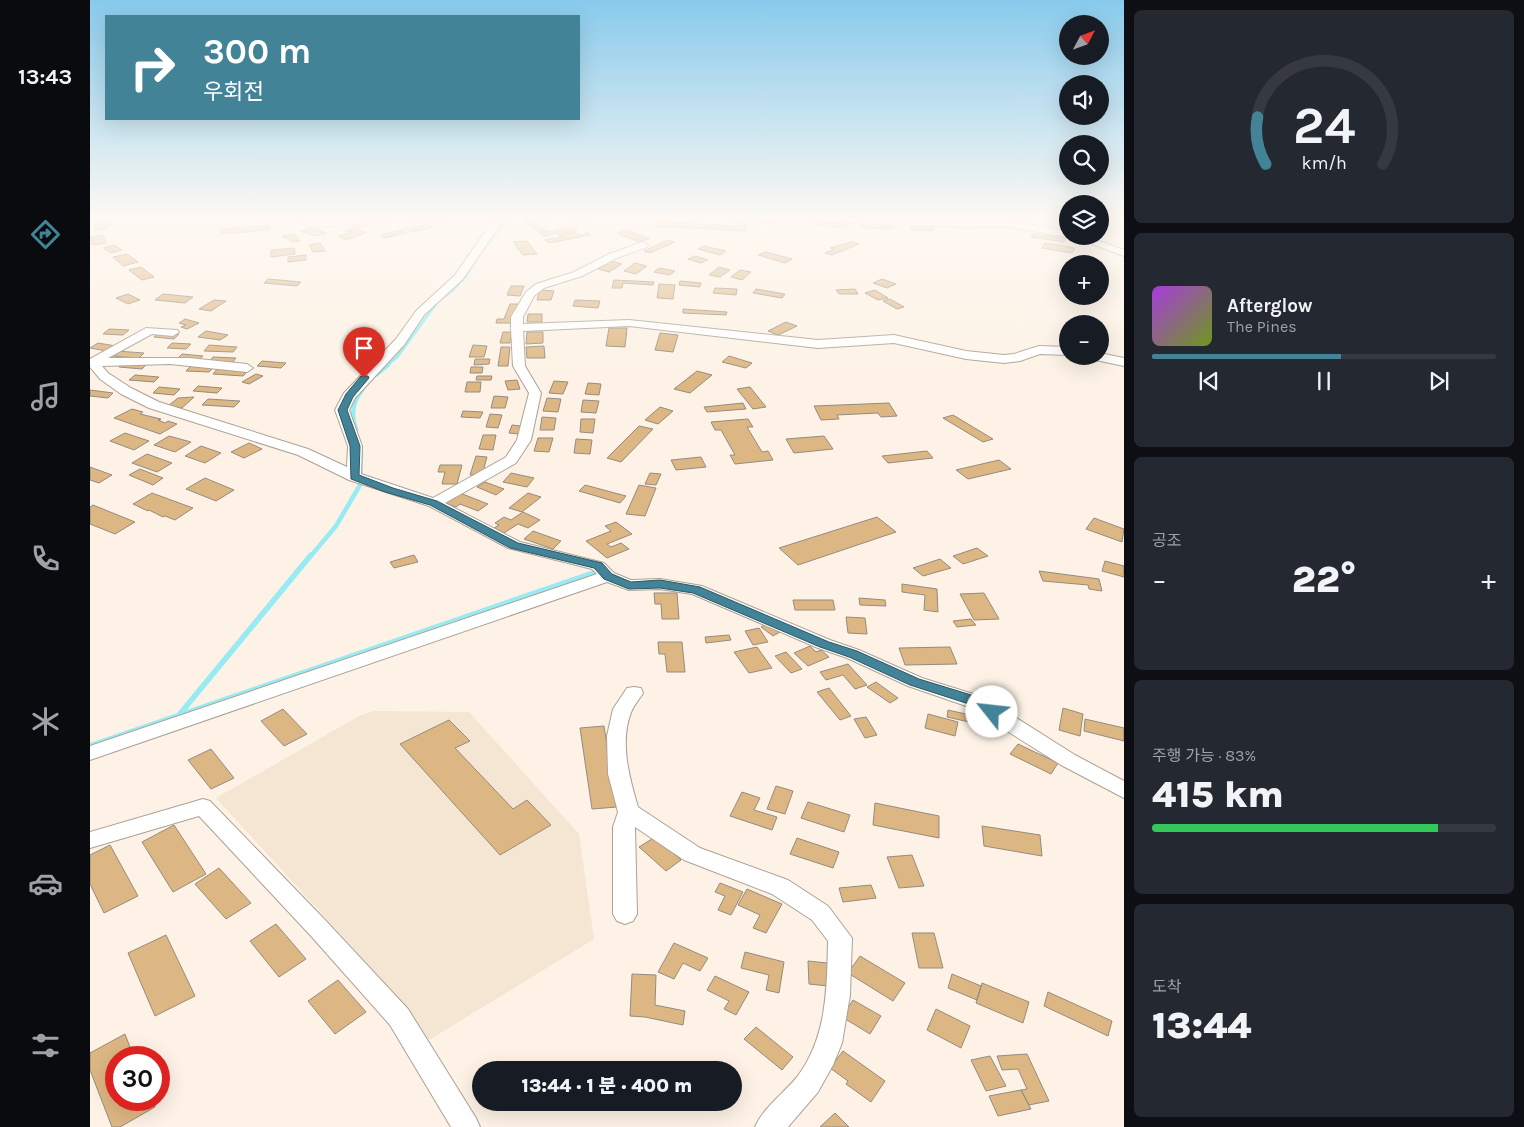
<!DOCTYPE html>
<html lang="ko">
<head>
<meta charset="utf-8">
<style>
	:root { --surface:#171b24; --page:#242831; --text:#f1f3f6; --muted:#9ea1a6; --line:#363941; --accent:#438397 }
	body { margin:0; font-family:Karla,"Noto Sans KR",sans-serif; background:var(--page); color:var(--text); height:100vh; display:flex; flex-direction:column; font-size:19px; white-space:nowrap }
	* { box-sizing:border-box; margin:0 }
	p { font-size:16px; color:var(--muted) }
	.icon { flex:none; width:28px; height:28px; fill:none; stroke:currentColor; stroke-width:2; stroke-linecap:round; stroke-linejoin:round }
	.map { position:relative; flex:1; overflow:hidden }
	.side { display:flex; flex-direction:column; gap:10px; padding:10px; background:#0d0f14; width:400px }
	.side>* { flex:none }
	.hud { position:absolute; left:15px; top:15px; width:475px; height:105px; border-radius:0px; box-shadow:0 5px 20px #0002; background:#438397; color:#fff; overflow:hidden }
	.needle { width:32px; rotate:49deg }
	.controls { position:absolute; left:969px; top:15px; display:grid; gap:10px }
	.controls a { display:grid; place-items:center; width:50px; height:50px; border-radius:50%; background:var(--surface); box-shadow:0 5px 20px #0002; font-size:25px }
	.speed { position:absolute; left:15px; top:1046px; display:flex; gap:10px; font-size:25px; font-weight:700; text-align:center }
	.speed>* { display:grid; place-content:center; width:65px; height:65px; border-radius:50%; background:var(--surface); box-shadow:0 5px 20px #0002; line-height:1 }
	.speed .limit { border:8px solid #d22; background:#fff; color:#111 }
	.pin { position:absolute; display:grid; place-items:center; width:42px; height:42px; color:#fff; margin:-51px -21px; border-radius:50% 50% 50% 0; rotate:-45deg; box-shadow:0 0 5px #0007 }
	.pin .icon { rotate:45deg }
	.me { position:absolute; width:55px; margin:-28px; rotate:299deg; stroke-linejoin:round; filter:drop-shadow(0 0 4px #0008) }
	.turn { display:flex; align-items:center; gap:18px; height:105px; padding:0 15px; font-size:22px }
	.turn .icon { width:65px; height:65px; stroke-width:2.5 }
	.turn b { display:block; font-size:35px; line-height:42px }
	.big { font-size:38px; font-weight:800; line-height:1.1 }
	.side .widget { flex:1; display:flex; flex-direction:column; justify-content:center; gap:8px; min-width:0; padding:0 18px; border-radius:8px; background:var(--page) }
	.side .dial { align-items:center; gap:0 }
	.dial svg { height:130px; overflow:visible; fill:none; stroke:var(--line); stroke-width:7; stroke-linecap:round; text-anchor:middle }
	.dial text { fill:var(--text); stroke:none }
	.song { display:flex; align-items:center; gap:15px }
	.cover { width:60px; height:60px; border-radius:8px; background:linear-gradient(135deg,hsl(280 70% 55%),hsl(80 70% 35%)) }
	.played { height:5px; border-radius:2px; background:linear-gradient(90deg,var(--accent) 55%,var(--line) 55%) }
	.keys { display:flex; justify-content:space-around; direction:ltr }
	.heat { display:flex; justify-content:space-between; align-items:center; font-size:28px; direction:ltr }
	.charge { height:8px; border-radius:4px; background:linear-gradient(90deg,#34c759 83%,var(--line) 0) }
	.trip { position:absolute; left:382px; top:1061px; width:270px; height:50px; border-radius:25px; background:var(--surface); box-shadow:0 5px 20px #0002; font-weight:800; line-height:50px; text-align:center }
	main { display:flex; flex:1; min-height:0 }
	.menu { display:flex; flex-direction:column; width:90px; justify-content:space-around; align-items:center; background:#090b0e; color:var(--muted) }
	.menu .icon { width:35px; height:35px }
	.menu .current { color:var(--accent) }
	.menu b { font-size:22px; color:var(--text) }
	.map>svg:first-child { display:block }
</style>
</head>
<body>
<main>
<nav class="menu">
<b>13:43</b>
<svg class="icon current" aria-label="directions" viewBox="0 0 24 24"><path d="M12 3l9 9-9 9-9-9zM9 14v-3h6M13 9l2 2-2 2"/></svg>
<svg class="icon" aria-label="music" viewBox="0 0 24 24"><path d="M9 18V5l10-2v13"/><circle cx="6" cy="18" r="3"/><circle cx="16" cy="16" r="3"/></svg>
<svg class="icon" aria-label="phone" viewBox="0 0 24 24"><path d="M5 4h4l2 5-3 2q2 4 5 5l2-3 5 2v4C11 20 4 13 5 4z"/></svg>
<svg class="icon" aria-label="climate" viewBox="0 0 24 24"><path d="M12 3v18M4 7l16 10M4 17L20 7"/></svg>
<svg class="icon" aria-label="car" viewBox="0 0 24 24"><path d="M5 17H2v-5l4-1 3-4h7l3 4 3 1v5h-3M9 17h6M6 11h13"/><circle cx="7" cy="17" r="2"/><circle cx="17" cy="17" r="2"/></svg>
<svg class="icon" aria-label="filters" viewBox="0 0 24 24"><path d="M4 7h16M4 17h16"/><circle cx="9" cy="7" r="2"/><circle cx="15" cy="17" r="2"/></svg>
</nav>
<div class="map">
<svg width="1034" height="1127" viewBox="0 0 1034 1127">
	<rect width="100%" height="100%" fill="#fdf2e5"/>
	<!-- built -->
	<path fill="#f5e6d3" d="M283 711 379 712 489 834 504 939 339 1040 288 975 126 798 269 716Z"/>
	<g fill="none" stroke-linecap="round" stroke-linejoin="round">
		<!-- stream-far2 -->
		<path stroke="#98ebf3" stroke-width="3" d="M392 250 406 235 416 219
			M296 366 307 357 348 301 363 290 376 276 382 265"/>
		<!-- stream-far1 -->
		<path stroke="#98ebf3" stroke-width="4.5" d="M287 374 298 365
			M266 430C261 415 262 403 272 390
			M220 557 246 526 270 485 271 453"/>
		<!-- stream -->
		<path stroke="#98ebf3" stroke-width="5.5" d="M89 715 221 555
			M0 746 503 573"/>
	</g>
	<!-- building -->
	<path fill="#ddb783" stroke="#948b7f" d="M442 219H459L445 222 457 231 448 232 433 220Z
		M480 219H497L500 221 484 223Z
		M567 219H578L576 222 644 226 645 219H658L656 231 565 226Z
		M663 219H684L682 224 662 222Z
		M18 220V228L5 230V221Z
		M277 222 283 223 260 232 255 231Z
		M725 222 756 224V227L725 225Z
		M338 224 344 227 322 232 316 229Z
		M771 224 801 225 803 229 772 228Z
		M179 225V230L131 234V229Z
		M821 225 843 226V231L821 230Z
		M484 226 488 230 471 233 467 230Z
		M223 227 237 233 227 236 210 231Z
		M271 230 276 233 256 240 248 236Z
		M312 230 317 233 294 238 290 235Z
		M467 230 471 233 454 236 449 233Z
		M537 230 559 239 549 242 527 233Z
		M485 232 490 235 498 233 501 235 459 243 455 240 471 237 468 235Z
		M204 234 210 241 202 242 198 238H194L193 236Z
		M943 234 976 238 974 242 941 237Z
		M13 235 16 243 2 245 0 237Z
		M578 240 585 242 560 253 554 251Z
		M437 241 447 254 433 255 423 242Z
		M762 242 769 244 742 255 735 253 744 249 740 248Z
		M230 243 235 251 223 252 219 245Z
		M955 243 985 248 982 253 952 248Z
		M24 245 32 250 21 253 13 248Z
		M614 246 636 251 630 255 608 249Z
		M204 248 205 254 181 257V250Z
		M676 252 702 259 695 263 668 255Z
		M37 254 48 262 33 266 23 257Z
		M216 255V260L198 262V257Z
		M605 256 618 260 611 263 598 259Z
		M521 261 532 264 519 272 508 269Z
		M545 263 557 266 546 274 534 271Z
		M51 267 64 277 52 280 39 270Z
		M629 267 640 270 630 277 619 275Z
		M569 268 585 271 580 275 564 272Z
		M650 270 661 272 652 280 641 277Z
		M178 279 211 282 207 286 174 283Z
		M792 279 806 284 797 288 783 283Z
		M524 280 564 282 563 285 533 283 532 288H522Z
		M590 281 611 283 610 287 589 285Z
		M569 284 585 285 583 299 567 298Z
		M421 286H434L430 296 417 295Z
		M625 288 647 289 646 295 623 293Z
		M666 289 695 294 692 298 663 293Z
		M765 289 768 294H749L746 290Z
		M450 290 464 291 461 300H447Z
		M785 290 798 298 788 300 775 293Z
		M38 294 50 300 38 304 26 298Z
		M73 294 103 297 95 303 65 300Z
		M800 299 814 307 807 309 793 301Z
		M124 300 136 301 121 311 109 309Z
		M485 300 510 301 508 308 483 306Z
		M420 304H428L422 323H406L407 319H414Z
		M593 309 637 312 636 315 593 313Z
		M438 314H452V322H437Z
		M95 319 109 323 97 329 91 327 96 325 89 323Z
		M696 322 707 326 688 335 678 331Z
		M519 328H537L535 347 516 346Z
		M19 329 39 330 33 335 13 334Z
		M116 331 138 335 130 340 108 337Z
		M413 332H422L420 343H410Z
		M437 332H453V343L436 344Z
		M69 333 89 334 84 339 64 337Z
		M570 333 588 335 583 352 565 350Z
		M8 343 26 346 17 351 0 348Z
		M82 343 101 344 96 349 77 348Z
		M119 345 147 347 143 352 114 351Z
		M383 345 397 346 394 357H379Z
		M454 346 455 358H437L436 347Z
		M411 347H420L418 366H408Z
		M27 351 54 353 49 358 21 356Z
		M92 354 113 356 108 361 87 359Z
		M639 356 662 363 656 368 632 362Z
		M123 357 146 358 142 363 119 362Z
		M385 359H400L399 364 384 365Z
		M172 361 196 363 191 368 167 366Z
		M34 362 57 364 52 369 29 367Z
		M101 366 124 367 119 372 96 371Z
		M381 367H393L392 373H380Z
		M127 369 157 372 153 376 123 374Z
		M607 371 622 375 600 393 584 389Z
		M166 374 173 376 159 384 152 382Z
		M45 375 69 377 64 382 39 380Z
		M387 376H402L401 380H386Z
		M427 380 430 389 418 390 415 381Z
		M464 381 478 382 473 394 459 393Z
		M377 382H391L390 392H375Z
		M498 383 511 384 509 395 495 394Z
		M108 386 132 388 127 393 103 391Z
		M69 387 90 389 84 395 63 393Z
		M660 387 676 407 663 409 647 389Z
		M0 390 23 393 18 398 0 396Z
		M404 396 418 397 415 408H401Z
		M104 397 92 408 78 406 88 398Z
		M457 398 471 399 468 412 453 411Z
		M118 399 150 401 144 407 112 405Z
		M493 400 509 401 506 413 491 412Z
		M653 403 656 409 617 412 614 407Z
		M799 403 807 416 791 417 788 413 747 415 749 419 731 420 724 406Z
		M570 407 583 411 568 424 555 420Z
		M42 409 53 412 50 414 71 419 68 420 75 423 78 421 87 424 70 434 24 418Z
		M373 411 393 412 390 418 371 417Z
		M400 414 412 415 408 428 396 427Z
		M863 415 903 439 893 442 853 418Z
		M452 417 466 418 464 430H450Z
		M491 419H505L503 433 490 432Z
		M658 419 663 427H657L672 452 678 451 683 460 645 464 640 455H645L631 430H625L621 422Z
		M422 425 431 426 429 434 419 433Z
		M549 426 563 429 531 462 517 458Z
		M35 433 59 441 44 450 20 441Z
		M393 435H406L403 450 389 449Z
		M79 436 101 442 85 452 64 445Z
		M734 436 743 449 704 453 696 439Z
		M448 438H463L459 452 444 451Z
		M486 439 502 440 500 454 484 453Z
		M159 443 172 449 154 458 141 452Z
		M111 446 131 453 115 463 95 456Z
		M837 451 843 458 798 463 792 456Z
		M57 454 82 463 67 472 42 463Z
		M386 456 397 457 392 475H380Z
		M611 457 616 467 586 470 581 460Z
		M909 460 921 469 878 479 866 470Z
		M350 465H372L367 484H352L355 472H348Z
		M0 467 22 475 9 483 0 480Z
		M50 469 73 478 63 485 39 475Z
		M421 473 444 478 437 487 413 482Z
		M560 473 571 474 566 485 555 484Z
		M115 478 144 490 126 501 96 489Z
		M395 482 414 489 406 495 387 487Z
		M495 485 536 496 530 503 489 491Z
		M549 485 566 488 555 516 536 514Z
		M62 493 103 508 85 520 75 516 73 517 59 510 58 511 43 504Z
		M370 493 398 504 388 511 370 504 366 507 355 503Z
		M438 493 451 497 432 512 419 508Z
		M3 505 45 522 25 534 0 524V507Z
		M433 512 450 520 438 528 428 524 414 533 404 528 409 525 405 523 414 517 421 520Z
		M787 517 806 532 708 565 689 548Z
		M1004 518 1034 529 1032 542 996 529Z
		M526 522 542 534 517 544 521 547 531 543 539 549 517 558 496 541 521 531 515 526Z
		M443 531 471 541 463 549 434 539Z
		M887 548 898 556 873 564 863 556Z
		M324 555 328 562 304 568 300 562Z
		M850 559 861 568 833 576 823 568Z
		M1015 561 1034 566V577L1012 571Z
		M949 571 1009 579 1012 591 999 589 998 585 953 581Z
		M812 584 847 589 848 612 834 610 835 595 812 592Z
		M564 593H587L589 619H572L571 604H565Z
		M894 593 909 619 884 620 870 594Z
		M769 598 795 600 796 606 770 605Z
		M703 600H743L745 610H705Z
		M756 617 775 618 777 634 758 633Z
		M881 619 886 625 867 627 863 621Z
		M678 623 690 632 683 636 671 627Z
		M669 628 678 642 663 645 655 631Z
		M639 635 641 640 616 643 615 637Z
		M568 642H592L595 672H577L575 654H569Z
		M720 646 726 652 731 650 739 657 718 666 704 653Z
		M667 647 682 668 659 673 644 652Z
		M860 647 867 664 815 665 809 648Z
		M696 652 712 669 701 673 685 656Z
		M758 664 777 685 765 689 753 675 736 680 730 672Z
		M786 682 808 698 800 703 777 687Z
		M739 688 761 716 750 720 727 692Z
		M973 708 993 714 990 736 969 730Z
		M193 709 217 734 194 746 171 721Z
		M858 710 889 717 888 724 857 717Z
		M838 714 868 722 865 736 835 728Z
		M776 717 787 735 775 738 764 719Z
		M995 719 1034 728V741L994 731Z
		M359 720 380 741 365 748 423 809 437 800 461 825 410 855 310 744Z
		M514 726 527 807 502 809 490 728Z
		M928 744 968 763 961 774 920 754Z
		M121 749 144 778 121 789 98 760Z
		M686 786 703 791 695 814 677 809Z
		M652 792 670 798 664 810 687 817 682 830 640 816Z
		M718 802 760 815 754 832 711 818Z
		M785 803 849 816V838L783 825Z
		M84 825 116 874 83 892 52 842Z
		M892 826 950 835 952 856 894 846Z
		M565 837 591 860 576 871 549 847Z
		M707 838 749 852 743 868 700 854Z
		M20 845 48 896 14 913 0 884V855Z
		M822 855 834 886 809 888 797 857Z
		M129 868 161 903 136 919 105 884Z
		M630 883 653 892 641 915 628 910 635 896 625 892Z
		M781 885 786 898 753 902 749 888Z
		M657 889 692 904 676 933 663 928 670 915 648 905Z
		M186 924 216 959 189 977 160 941Z
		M822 933H844L853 968H829Z
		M76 935 105 996 65 1016 38 953Z
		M584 943 618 958 610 971 593 963 584 979 568 972Z
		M655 952 694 962 689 993 676 990 679 975 651 968Z
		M770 956 815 983 803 1001 758 973Z
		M718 961 747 964 748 987 719 984Z
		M542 974 566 975 565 1005 595 1011 593 1025 555 1017 540 1016Z
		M862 974 891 986 887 1000 858 988Z
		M625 976 659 992 646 1015 634 1009 639 1001 617 990Z
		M248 980 276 1012 245 1034 218 1001Z
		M892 983 939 1002 933 1023 886 1003Z
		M958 992 1022 1021 1018 1036 954 1006Z
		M763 1000 791 1016 780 1034 752 1017Z
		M846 1009 880 1026 871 1048 837 1030Z
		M666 1027 703 1057 692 1070 654 1039Z
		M35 1034 44 1058H26V1100H63L65 1107 30 1127H22L0 1070V1053Z
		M753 1051 795 1081 781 1102 756 1084 758 1081 740 1068Z
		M937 1054 959 1101 939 1105 931 1090 937 1089 928 1069 912 1070 907 1056Z
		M900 1056 916 1086 896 1091 881 1060Z
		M931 1090 941 1109 908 1116 899 1096Z
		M745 1113 759 1127H730Z"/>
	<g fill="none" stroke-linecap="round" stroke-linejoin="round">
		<!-- minor casing -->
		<g stroke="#aba195" stroke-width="2">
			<path id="minor" d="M199 219H214L223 221 304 219 299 222 223 227Z
				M323 219H357C350 224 330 224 323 219Z
				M404 219H414L373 279 334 315 314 345 265 398 259 410 272 446 271 474 343 498 416 457 427 440 439 393 423 366 421 328V317L436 292 446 284 484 272 519 254 553 242 558 245 557 247 527 258 492 276 454 288 444 296 433 317V324L539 320 728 340 804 335 876 351 914 355 924 354 949 346 978 347V355L950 354 930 361 914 363 876 359 804 343 728 348 539 326 433 331 435 366 451 393 441 440 426 463 355 503 430 542 514 563 524 573 541 580 570 579 612 586 740 640 769 650 832 678 893 697 985 755 1034 781V798L971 765 879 707 818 686 757 658 728 648 602 594 570 589 539 590 517 582 0 760V746L507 574 502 569 418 548 339 506 259 480 208 455 59 408 31 394 10 379 0 367V359L56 328 87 330 89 332 83 336 62 334 18 358H99L157 364 163 368 157 372 80 364 12 366 18 373 41 388 69 402 218 449 257 467 258 446 245 410 254 393 306 339 326 311 365 275Z
				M730 219 915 220 978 231V236H981L978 237 915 226 875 227 735 222Z
				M981 236H996L1034 250V256Z
				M1010 353 1034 358V366L1001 359 999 356H1010Z
				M544 687 551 688 553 693C550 698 545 704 542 710 529 740 539 777 548 807L610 848 698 880 738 906 762 938 760 995 752 1043 743 1065 728 1092 698 1127H665C673 1108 694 1093 707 1077 737 1038 737 988 738 941L722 920 682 894 594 860 545 827 547 914 543 921 535 924 527 921 523 914V827L528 812 518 774 517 736 523 709 537 688Z
				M113 799 120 801 237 922 318 1009 386 1118 390 1127H361L300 1025 221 936 109 816 0 848V832Z"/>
		</g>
		<!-- minor -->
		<use href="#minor" fill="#fff" fill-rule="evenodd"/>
	</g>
	<!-- sky -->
	<linearGradient id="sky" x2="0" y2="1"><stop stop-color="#88caec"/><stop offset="0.58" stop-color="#fef9f3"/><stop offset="1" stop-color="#fef9f3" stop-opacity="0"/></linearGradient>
	<rect width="1034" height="376" fill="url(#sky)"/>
	<!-- route -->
	<path fill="#438397" stroke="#2c5562" d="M271 376H278L279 378 263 397 257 410 270 446 269 475 303 488 347 501 428 543 512 563 522 574 541 582 570 580 610 587 739 642 767 651 829 679 891 698 908 712 906 715H897L882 705 820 685 759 657 730 647 603 593 570 588 539 589 514 579 504 568 420 548 340 505 295 492 261 479 260 446 248 410 256 394Z"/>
</svg>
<div class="controls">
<a><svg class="needle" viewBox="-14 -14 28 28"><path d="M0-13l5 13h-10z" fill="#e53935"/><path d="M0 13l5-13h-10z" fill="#9ea1a6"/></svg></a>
<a><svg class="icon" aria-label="sound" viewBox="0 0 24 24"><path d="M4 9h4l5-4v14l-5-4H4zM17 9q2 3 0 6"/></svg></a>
<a><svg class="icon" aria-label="search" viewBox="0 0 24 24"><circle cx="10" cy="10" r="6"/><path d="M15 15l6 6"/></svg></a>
<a><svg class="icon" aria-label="layers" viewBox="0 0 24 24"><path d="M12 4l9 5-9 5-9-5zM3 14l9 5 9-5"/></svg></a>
<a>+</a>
<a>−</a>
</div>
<div class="speed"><div class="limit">30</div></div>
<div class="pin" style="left:274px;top:378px;background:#d93025"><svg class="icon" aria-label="arrive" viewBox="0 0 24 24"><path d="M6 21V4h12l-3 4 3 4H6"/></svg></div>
<svg class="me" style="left:902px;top:712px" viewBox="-20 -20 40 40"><circle r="19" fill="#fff"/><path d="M0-13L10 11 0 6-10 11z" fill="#438397"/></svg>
<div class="trip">13:44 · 1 분 · 400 m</div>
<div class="hud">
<div class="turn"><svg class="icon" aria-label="right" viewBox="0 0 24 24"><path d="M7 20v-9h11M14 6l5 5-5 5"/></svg><div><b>300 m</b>우회전</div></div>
</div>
</div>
<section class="side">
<div class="widget dial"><svg viewBox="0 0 100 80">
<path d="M14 69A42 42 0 1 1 86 69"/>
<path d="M14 69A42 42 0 0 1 9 40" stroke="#438397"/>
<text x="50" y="56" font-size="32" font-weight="700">24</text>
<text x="50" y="72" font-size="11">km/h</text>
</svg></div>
<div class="widget">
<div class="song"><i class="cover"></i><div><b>Afterglow</b><p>The Pines</p></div></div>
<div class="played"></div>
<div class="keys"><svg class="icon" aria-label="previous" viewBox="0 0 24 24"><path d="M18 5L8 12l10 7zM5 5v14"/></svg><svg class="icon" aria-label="pause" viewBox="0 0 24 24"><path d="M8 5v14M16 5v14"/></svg><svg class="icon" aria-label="next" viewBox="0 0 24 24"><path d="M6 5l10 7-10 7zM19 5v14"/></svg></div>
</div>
<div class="widget"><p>공조</p>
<div class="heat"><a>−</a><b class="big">22°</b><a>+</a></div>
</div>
<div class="widget"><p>주행 가능 · 83%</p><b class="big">415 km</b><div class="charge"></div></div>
<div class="widget"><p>도착</p><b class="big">13:44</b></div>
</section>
</main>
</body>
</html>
